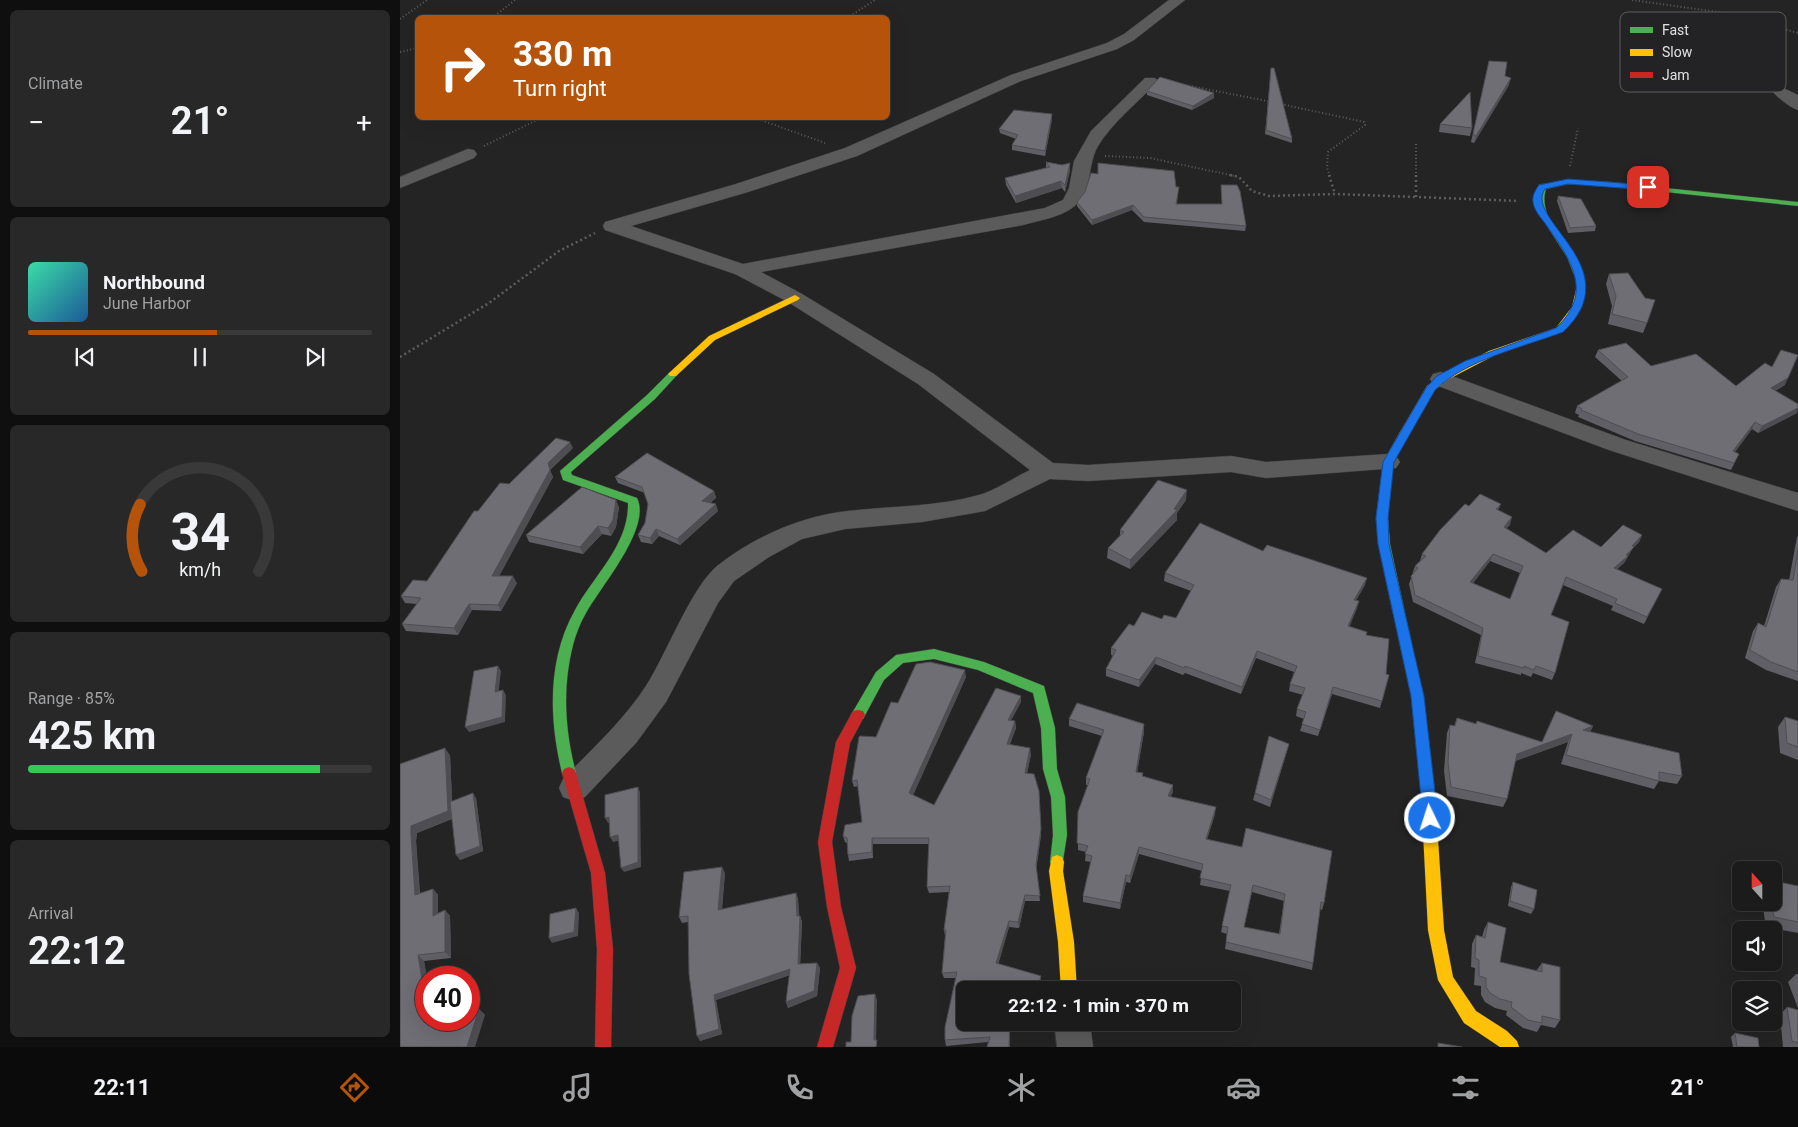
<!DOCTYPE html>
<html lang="en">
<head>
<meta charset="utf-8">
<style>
	:root { --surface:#1b1b1b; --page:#282828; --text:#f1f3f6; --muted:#a0a1a3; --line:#39393a; --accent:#b45309 }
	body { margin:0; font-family:Roboto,sans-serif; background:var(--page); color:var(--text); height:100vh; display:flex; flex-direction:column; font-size:19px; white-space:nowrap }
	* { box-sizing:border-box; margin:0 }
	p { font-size:16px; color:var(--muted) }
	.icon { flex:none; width:28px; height:28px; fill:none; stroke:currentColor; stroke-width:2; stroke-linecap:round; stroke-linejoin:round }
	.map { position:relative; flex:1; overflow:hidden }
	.panel { display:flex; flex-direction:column; gap:10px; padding:10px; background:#0f0f0f; width:400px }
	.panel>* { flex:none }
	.banner { position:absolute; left:15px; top:15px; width:475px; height:105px; border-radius:8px; box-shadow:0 5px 20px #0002,0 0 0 1px var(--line); background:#b45309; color:#fff; overflow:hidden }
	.needle { width:32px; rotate:339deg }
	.fabs { position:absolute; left:1332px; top:861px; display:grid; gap:10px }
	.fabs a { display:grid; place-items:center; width:50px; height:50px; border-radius:8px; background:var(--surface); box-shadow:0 5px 20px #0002,0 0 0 1px var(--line); font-size:25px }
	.speed { position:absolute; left:15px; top:966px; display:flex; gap:10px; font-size:25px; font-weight:700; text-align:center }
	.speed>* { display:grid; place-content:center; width:65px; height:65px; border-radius:50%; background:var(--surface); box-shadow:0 5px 20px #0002,0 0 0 1px var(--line); line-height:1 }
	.speed .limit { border:8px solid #d22; background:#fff; color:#111 }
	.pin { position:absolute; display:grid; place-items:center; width:42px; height:42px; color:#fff; margin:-21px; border-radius:10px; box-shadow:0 2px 8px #0006 }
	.me { position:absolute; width:55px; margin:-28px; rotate:356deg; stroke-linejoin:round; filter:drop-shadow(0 0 4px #0008) }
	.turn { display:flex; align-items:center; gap:18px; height:105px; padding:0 15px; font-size:22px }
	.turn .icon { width:65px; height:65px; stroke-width:2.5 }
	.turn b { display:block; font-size:35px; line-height:42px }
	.big { font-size:38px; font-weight:700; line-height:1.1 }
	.panel .card { flex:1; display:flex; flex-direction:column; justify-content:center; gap:8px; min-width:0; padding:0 18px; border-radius:8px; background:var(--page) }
	.panel .dial { align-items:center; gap:0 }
	.dial svg { height:130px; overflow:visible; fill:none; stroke:var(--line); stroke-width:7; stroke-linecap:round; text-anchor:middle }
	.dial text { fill:var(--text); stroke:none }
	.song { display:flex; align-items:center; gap:15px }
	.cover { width:60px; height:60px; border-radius:8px; background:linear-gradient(135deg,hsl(160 70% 55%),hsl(210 70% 35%)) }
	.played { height:5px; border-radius:2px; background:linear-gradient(90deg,var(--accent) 55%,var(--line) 55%) }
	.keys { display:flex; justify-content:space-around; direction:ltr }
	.heat { display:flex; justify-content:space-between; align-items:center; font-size:28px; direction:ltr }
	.charge { height:8px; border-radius:4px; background:linear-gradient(90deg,#34c759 85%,var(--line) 0) }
	.trip { position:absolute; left:556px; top:981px; width:285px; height:50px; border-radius:8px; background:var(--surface); box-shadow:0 5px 20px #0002,0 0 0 1px var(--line); font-weight:700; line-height:50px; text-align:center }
	.menu { display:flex; height:80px; justify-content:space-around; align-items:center; background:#0b0b0b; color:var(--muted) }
	.menu .icon { width:35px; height:35px }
	.menu .on { color:var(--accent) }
	.menu b { font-size:22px; color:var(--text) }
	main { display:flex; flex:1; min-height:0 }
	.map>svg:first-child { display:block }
</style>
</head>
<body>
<main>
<section class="panel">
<div class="card"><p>Climate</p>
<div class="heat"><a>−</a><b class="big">21°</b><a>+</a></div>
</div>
<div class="card">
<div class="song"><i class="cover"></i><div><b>Northbound</b><p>June Harbor</p></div></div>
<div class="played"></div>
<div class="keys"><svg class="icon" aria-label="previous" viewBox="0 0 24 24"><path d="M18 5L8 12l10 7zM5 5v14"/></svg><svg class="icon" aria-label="pause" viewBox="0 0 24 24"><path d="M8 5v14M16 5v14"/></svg><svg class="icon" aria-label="next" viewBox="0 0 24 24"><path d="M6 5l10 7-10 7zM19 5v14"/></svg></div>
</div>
<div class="card dial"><svg viewBox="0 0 100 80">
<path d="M14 69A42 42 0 1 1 86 69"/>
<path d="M14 69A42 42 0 0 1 13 28" stroke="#b45309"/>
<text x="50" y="56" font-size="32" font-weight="700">34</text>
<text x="50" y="72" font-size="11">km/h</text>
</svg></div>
<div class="card"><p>Range · 85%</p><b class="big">425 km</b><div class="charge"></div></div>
<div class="card"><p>Arrival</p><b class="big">22:12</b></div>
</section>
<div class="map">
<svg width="1398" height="1047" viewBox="0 0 1398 1047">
	<rect width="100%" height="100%" fill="#242424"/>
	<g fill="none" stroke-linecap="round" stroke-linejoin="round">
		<!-- street casing -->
		<g stroke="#3f3f40" stroke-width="1">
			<path id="street" d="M769 0H785L734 40 717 49 621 81 457 156 348 192 231 226 343 264 645 208 663 200 669 188 674 161 691 131 745 78H755L758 81 755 84C737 103 712 123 698 146 691 158 691 172 687 186 680 215 648 218 623 225L361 272 402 294 534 374 653 463 688 465 831 456 866 462 988 454 996 456 1000 462 996 468 866 478 831 472 688 481 650 479 585 511 522 522 445 529 402 539 369 557 334 581 318 603 266 702 236 743 185 797 174 801 163 797 159 788 163 779C192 749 223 721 246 686 266 655 291 588 317 566 354 537 401 516 448 511 491 506 537 507 579 495 596 490 613 478 630 470L518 384 388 302 335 274 205 230 203 226 205 222 336 184 445 148 611 75 707 43 724 34Z
				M1381 87 1398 95V110C1391 108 1378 98 1373 92L1375 89Z
				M68 149 74 150 77 154 74 158 0 188V177Z
				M1041 372 1226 440 1398 493V511L1209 450 1033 384 1030 379 1033 374Z
				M654 1022H690L693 1047H657Z"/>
		</g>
		<!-- fast casing -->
		<g stroke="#3f3f40" stroke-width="1">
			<path id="fast" d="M1168 180 1208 182 1398 202V206L1208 186 1168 184 1146 189C1137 217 1168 243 1180 267L1183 277 1179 280 1175 277 1167 257 1138 212 1135 200 1139 185Z
				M273 371 278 374 255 399 171 472 172 475 237 498C252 528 200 587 186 613 180 623 176 634 173 645 162 688 165 731 176 773L174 777 169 779 164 777 162 773C149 719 147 660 175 610 194 575 229 545 228 503L163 480 160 471 247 395 270 372Z
				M1004 431 1009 434 993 462 988 518 990 544 1023 696 1035 793 1033 797 1028 799 1023 797 1021 793 1011 696 978 544 976 518 983 462 1000 432Z
				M534 649 584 662 644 686 655 728 657 769 665 797 667 835 662 867 657 869 652 867 650 862 653 835 651 797 643 769 641 728 633 693 578 670 534 659 503 663 484 680 463 719 458 720 453 719 451 715 476 672 496 655Z"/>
		</g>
		<!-- slow casing -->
		<g stroke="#3f3f40" stroke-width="1">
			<path id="slow" d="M1179 274 1183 277 1185 286 1182 307 1162 332 1095 355 1047 380 1035 390 1008 436H1000L999 434 1027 386 1041 376 1089 351 1156 328 1172 307 1177 286 1175 277Z
				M395 295 400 298 398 300 315 340 276 376H270L268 374 309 336Z
				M1028 787 1033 789 1035 793 1044 930 1053 977 1076 1011 1107 1031 1117 1041 1119 1047H1100L1064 1023 1038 980 1028 930 1021 793 1023 789Z
				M657 855 662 857 664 862 663 871 674 942 677 990H661L658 942 649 871 652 857Z"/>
		</g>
		<!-- jam casing -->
		<g stroke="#3f3f40" stroke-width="1">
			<path id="jam" d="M458 710 463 711 465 715 450 743 432 842 441 907 456 968 433 1047H417L440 968 427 907 418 842 436 742 453 711Z
				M169 767 174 769 176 773 205 873 213 949 211 1047H195L197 949 191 873 162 773 164 769Z"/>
		</g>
		<!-- path-far1 -->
		<path stroke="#5d5d5e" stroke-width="2" stroke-dasharray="1 2.5" stroke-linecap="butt" d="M1232 0 1325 13 1398 33
			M92 18 115 0
			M447 18 475 0
			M0 19 27 0
			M0 52 18 48
			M785 85 872 102
			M881 104 964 122 965 125 928 152 927 168 930 176
			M355 118 425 143
			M1016 144V176
			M84 146 141 118
			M705 156 750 158 835 176
			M1170 166 1178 128"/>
		<!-- path -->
		<path stroke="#5d5d5e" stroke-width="2.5" stroke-dasharray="2 3" stroke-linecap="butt" d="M830 175 839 177 852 191 869 196 935 194 1016 197
			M929 175 935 194
			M1016 175V197L1119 201
			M0 357 89 303 159 251 195 233"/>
		<!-- street -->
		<use href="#street" fill="#5b5b5c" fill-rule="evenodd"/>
		<!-- fast -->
		<use href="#fast" fill="#4caf50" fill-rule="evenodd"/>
		<!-- slow -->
		<use href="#slow" fill="#ffc107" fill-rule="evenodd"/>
		<!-- jam -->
		<use href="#jam" fill="#c62828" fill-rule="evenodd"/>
	</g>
	<!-- wall -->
	<path fill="#5f5f65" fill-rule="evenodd" d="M1089 61 1105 76 1109 85 1074 143 1071 142Z
		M871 68 892 139V143L865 134Z
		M747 91 814 98 792 110 747 95Z
		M652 119 645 156 612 150V145L616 139 600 133 599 129Z
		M1040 124 1072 128 1070 136 1039 132Z
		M646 162 662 165 670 163V170L665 192 662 188 616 203 606 185 605 178 646 168Z
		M821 185 846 226 845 231 744 222 732 210 692 225 677 206V202L776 187 778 192 777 204H822Z
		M1158 196 1196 226 1195 231 1168 233 1157 201Z
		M1209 274 1247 323 1243 333 1208 324 1212 306 1206 284Z
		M1198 350 1251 366 1336 386 1385 385 1375 391 1397 413 1358 433 1352 429 1335 452 1339 454 1331 470 1235 441 1178 417 1179 415 1175 413 1177 406 1222 381 1195 357Z
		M173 448 150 470 153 477 99 576 117 583 101 611 72 610 58 635 6 631 2 624 17 604 5 603 1 596 27 581 78 511Z
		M215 477 314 491 316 498 310 503 318 511 280 545 259 536 252 544 241 542 238 535 245 523 248 504 245 493 218 483Z
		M786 500 777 513V520L730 569 707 558 708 548 720 535V530Z
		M1101 504 1098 510 1110 525 1106 528 1146 553 1201 547 1242 535 1239 542 1233 548 1224 563 1217 569 1262 589 1244 624 1211 610 1213 606 1163 585 1151 615 1155 673 1152 680 1133 673 1131 677 1121 673V675L1075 663 1081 635 1013 602 1009 584 1015 566 1020 561 1022 554 1069 506ZM1090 561 1120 573 1110 599 1073 583Z
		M219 507 216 527 211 536 202 534 183 554 129 542 126 535Z
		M1398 536V681L1366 670 1345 658 1353 631 1358 623 1364 626 1376 587 1381 579 1389 580 1397 537Z
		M863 551 965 585 956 600 957 608 949 626 967 635 986 674 989 675 980 708 932 694 918 736 900 731 904 719 896 716 897 709 903 695 889 691 890 684 894 672 856 658 841 694 785 673 783 675 755 664 739 687 706 676V669L713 656 711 655V648L734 626 762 619 776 618 791 591 764 581 765 573Z
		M566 677 513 795 534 805 621 702 611 720 615 721 616 728 610 744 631 754 627 773 641 835 636 870 640 901H625L619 928 609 927 598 964 641 976V981L565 990V1022H610V1047H587L588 1042 546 1046 545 1040 556 978H544L542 973 545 936 544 930 549 892 529 893 527 887 529 844H473V858L449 861 448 855 447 843 445 842 443 836 462 822 458 786 454 787 452 781 476 737 498 703Z
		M1385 717 1398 721V760L1380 753 1378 727Z
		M1057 718 1142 742 1193 726 1190 732 1282 776 1277 784 1259 781 1254 789 1161 764 1168 742 1115 761 1107 799 1103 807 1047 796 1044 771 1047 733 1050 725 1054 726Z
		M669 719 744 724V732L737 772 743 773V776L773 785V792L770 797 815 814 807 839 924 903 922 910 920 909 913 963 912 970 825 949 827 934 821 932 830 891 800 885 802 871 739 854 730 883 726 882 720 909 683 902V896L691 862 685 861 686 852 678 850V812L688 785H686V778L702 736 669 726ZM852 892 884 901 879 934 844 927Z
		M887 751 870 807 853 800 855 793Z
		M50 755 52 801 76 798 83 851 60 860 52 819 17 833 16 841 20 893 33 889 38 895V913L45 910 50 916 51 958 24 961 27 978 26 1020 79 1009 85 1015 0 1047V764Z
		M325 873 322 910 396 893 398 899 399 916H400L402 922 400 964 417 963 420 968 417 996 388 1008 386 1002 390 975 316 1000 322 1034 300 1041 288 922 282 923 279 917Z
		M1113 882 1134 909 1131 914 1108 906 1111 887Z
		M1398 886V933L1366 927 1362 902H1374Z
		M1088 922 1100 962 1136 971 1142 963 1160 1020 1155 1028 1141 1025 1137 1032 1123 1028 1106 1015 1107 1011 1095 1008 1085 1002 1081 995V986L1074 985 1075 968 1071 967 1072 944 1076 935 1082 937 1084 930Z
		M1396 974H1398V1008L1388 982Z
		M1387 1007 1398 1010V1047H1383L1380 1015Z
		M1335 1033 1359 1047H1333L1331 1037Z"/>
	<!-- shaded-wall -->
	<path fill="#4e4d52" d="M1111 78 1109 85 1074 143 1076 136Z
		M814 93V98L792 110 793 106Z
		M652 114V119L645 156V151Z
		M670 163V170L665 192V185Z
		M661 181 662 188 616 203 615 196Z
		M733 205 732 210 692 225V220Z
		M1388 378 1385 385 1367 396 1371 388Z
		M1398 408 1397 413 1358 433 1362 426Z
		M1355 422 1352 429 1330 458 1333 451Z
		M170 442 173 448 150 470 153 477 96 582 92 576 148 463Z
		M787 490 786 500 777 513V520L730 569V560L774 509Z
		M314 491 316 498 304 507 302 501Z
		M216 500 219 507 216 527 211 536 208 528Z
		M316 504 318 511 280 545 277 539Z
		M1112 517 1110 525 1101 534 1104 527Z
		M198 526 202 534 183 554 180 547Z
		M256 529 259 536 252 544 250 538Z
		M1242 535 1239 542 1233 548 1224 563 1211 575 1214 568 1226 555 1232 546Z
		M1093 554 1090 561 1068 590 1070 582Z
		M113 576 117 583 101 611 98 605Z
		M967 578 965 585 952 607 954 600Z
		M959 601 957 608 947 633 948 626Z
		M69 604 72 610 58 635 54 628Z
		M857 651 856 658 841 694 842 687Z
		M756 657 755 664 739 687V680Z
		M98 666 101 671 98 697 95 692Z
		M565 670 566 677 511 800 509 793Z
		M933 687 932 694 918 736 920 730Z
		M103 690 106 695 105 722 69 732 65 727Z
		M621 696V702L608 726V720Z
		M615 721 616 728 607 750V744Z
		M744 724V732L736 779V772Z
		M1193 726 1189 735 1183 730Z
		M1172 734 1168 742 1113 762 1117 754Z
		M889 744 887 751 870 807 871 800Z
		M45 748 50 755 53 818 17 833 16 841 20 901 15 895 11 834V826Z
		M630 748 631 754 626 779 625 773Z
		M773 785V792L767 803 768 796Z
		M238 787 240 792 241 867 224 872 221 868Z
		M639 791 641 835 636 871V865Z
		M73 793 76 798 83 851 60 860 56 855Z
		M816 807 815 814 805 846 806 839Z
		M209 817 211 822 208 823 205 818Z
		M218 835 221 840 213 842 210 837Z
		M472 838 473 844V858L472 852Z
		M739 847V854L730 883V876Z
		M322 867 325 873 321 916 318 910Z
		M726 875V882L720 909V903Z
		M33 889 38 895V922L33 916Z
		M396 893 398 899 400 922 397 916Z
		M625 895V901L619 928 618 922Z
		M176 908 179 913 178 936 152 943 149 938Z
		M45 910 50 916 51 958 45 952Z
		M400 916 402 922 400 969 398 964Z
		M609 921V927L597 969 596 963Z
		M18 955 24 961 27 978 26 1004Z
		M417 963 420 968 417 996 388 1008 386 1002Z
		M390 969 393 974 316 1000 322 1034 300 1041 297 1036 314 995Z
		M641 976V981L639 990H637Z
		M475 994 477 1000 476 1046 474 1040Z
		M79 1009 85 1015 75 1047H67Z
		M610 1022V1047H609Z"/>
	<!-- building -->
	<path fill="#6f6e75" stroke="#4e4d52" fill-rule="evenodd" d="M1089 61 1107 62 1105 76 1111 78 1076 136 1073 134Z
		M871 68H874L892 139 866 130Z
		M760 77 814 93 793 106 747 91Z
		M1070 92 1072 128 1040 124Z
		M614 110 652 114 645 151 612 145 618 135 599 129Z
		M646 162 662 165 670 163 665 185 661 181 615 196 605 178 650 167Z
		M698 163 774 171 776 187H779L776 204H822L821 185H837L840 191 846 226 744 217 733 205 692 220 677 202 685 192 691 173 698 174Z
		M1158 196 1181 199 1196 226 1170 228Z
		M1228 273 1245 298 1255 300 1247 323 1212 314 1216 296 1209 274Z
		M1226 343 1251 366 1296 354 1336 386 1365 363 1372 367 1381 350 1398 355 1388 378 1371 388 1398 404V408L1362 426 1355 422 1333 451 1339 454 1334 463 1238 434 1181 410 1182 409 1177 406 1228 377 1198 350Z
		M156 438 170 442 148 463 150 470 92 576H113L98 605 69 604 54 628 2 624 21 598 1 596 13 580 27 581 74 511H78L100 483 109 484Z
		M247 453 314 491 302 501 316 504 277 539 256 529 250 538 238 535 245 523 248 504 242 487 215 477Z
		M758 480 787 490 774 509 777 510 730 560 708 548 724 532 720 530Z
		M182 487 216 500 213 520 208 528 198 526 180 547 126 535Z
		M1080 494 1101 504 1096 509 1112 517 1104 527 1146 553 1173 530 1201 547 1223 525 1242 535 1232 546 1234 547 1226 555 1228 556 1214 568 1262 589 1247 617 1215 603 1217 599 1166 577 1151 615 1169 622 1155 673 1136 666 1134 670 1124 666V668L1078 656 1083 628 1015 595 1011 576 1018 568 1015 566 1026 556 1022 554 1040 530 1065 504 1069 506ZM1093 554 1123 566 1110 599 1070 582Z
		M800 523 863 551 867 545 967 578 954 600 959 601 948 626 967 632 966 635 989 639 986 674 989 675 982 701 933 687 920 730 902 724 906 712 897 709 905 688 890 684 897 666 857 651 842 687 785 666 784 668 756 657 739 680 706 669 716 650 711 648 729 624 734 626 742 612 762 619 764 615 776 618 794 585 765 573Z
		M1398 551V672L1371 662 1350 650 1358 623 1366 627 1381 579 1393 580Z
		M530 662 565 670 509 793 534 805 596 688 621 696 608 720 615 721 607 744 630 748 625 773 634 774 639 791 641 829 636 865 640 896 625 895 618 922 609 921 596 963 641 976 637 990H565V1022H610L609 1047H587L590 1037 545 1040V1027L557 972 542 973 546 930H544L550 886 527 887 529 838H472V852L448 855 447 838 443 836 445 825 462 822 457 780 452 781 459 737 460 736 476 737 491 702 498 703 516 664Z
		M98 666 95 692 103 690 102 717 65 727 74 671Z
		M677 703 744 724 736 772 743 773 742 776 773 785 768 796 816 807 806 839 842 847 846 828 932 851 924 903 921 902 913 963 826 942 828 927 822 926 831 885 800 878 803 864 739 847 730 876 726 875 720 903 683 896 692 856 685 854 688 846 677 843 678 812 690 779 686 778 704 730 669 719ZM853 885 885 894 880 934 844 927Z
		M1156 711 1193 726 1183 730 1279 753 1282 776 1259 772V781L1166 755 1172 734 1117 754 1107 799 1051 787 1048 763 1050 725 1055 726 1057 718 1076 724 1077 721 1142 742Z
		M1385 717 1398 721V747L1387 743Z
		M869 736 889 744 871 800 855 793Z
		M45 748 48 811 11 826V834L15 895 33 889V916L45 910V952L18 955 26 1004V1020H69V1010L79 1009 67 1047H0V764Z
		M238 787V862L221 868 218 835 210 837 209 817 205 818V795Z
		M73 793 80 846 56 855 50 802Z
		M322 867 318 910 396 893 397 916H400L398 964 417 963 414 991 386 1002 390 969 314 995 319 1029 297 1036 289 974 288 916 279 917 284 872Z
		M1374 881 1398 886V922L1374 917 1371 902H1374Z
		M1113 882 1137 890 1134 909 1110 901Z
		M176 908 174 932 149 938 150 914Z
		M1088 922 1106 928 1100 962 1142 972V963L1160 967V1020L1142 1016V1023L1128 1020 1111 1007 1112 1002 1100 999 1090 993 1086 987V978L1079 976V960L1075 958 1076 935 1085 938Z
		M475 994 474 1040H477L476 1047H446V1042H451L452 1016 458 996Z
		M1387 1007 1398 1010V1043L1392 1041Z
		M1335 1033 1358 1038 1359 1047H1337Z
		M1038 1043 1062 1047H1038Z"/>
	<!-- route -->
	<path fill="#1a73e8" stroke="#114b97" d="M1168 179 1248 185 1252 187 1248 190 1168 184 1145 189C1123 220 1231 268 1163 332 1123 347 1065 360 1035 390L994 462 988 518 989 544 1024 696 1038 818 1035 823 1030 825 1025 823 1023 818 1011 696 978 544 976 518 983 462 1026 388 1037 376 1065 361 1156 328C1194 292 1171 260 1147 226 1143 220 1136 213 1134 206 1131 198 1134 192 1139 185Z"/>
	<!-- legend -->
	<rect x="1220" y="12" width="166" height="80" rx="8" fill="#232325" stroke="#5c5c5e" stroke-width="1"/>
	<rect x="1230" y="27" width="23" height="6" fill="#4caf50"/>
	<rect x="1230" y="49" width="23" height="7" fill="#ffc107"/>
	<rect x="1230" y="72" width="23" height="6" fill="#c62828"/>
	<g font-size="14" fill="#e1e1e3">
		<text x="1262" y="35">Fast</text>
		<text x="1262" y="57">Slow</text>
		<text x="1262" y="80">Jam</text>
	</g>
</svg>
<div class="fabs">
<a><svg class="needle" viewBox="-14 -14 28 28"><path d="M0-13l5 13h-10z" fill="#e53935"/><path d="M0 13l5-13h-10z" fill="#a0a1a3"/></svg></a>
<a><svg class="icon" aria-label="sound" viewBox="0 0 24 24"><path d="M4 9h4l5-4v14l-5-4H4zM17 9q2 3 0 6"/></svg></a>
<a><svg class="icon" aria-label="layers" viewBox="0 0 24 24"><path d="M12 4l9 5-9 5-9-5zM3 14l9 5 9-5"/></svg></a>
</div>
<div class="speed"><div class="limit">40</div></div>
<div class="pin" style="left:1248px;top:187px;background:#d93025"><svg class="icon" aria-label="arrive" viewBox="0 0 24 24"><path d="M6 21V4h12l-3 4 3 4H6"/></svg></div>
<svg class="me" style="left:1030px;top:818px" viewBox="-20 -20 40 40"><circle r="17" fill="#1a73e8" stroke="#fff" stroke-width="3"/><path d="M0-11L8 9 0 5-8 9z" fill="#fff"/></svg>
<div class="trip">22:12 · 1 min · 370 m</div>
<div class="banner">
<div class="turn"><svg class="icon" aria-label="right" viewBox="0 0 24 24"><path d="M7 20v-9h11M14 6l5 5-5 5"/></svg><div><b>330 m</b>Turn right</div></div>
</div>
</div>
</main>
<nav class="menu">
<b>22:11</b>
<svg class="icon on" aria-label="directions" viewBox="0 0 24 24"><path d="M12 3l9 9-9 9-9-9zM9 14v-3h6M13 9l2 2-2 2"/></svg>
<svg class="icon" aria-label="music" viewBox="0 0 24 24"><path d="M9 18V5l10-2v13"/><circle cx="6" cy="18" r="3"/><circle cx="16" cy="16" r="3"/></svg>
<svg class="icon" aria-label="phone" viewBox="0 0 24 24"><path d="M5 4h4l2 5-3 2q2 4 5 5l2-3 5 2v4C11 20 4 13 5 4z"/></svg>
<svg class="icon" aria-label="climate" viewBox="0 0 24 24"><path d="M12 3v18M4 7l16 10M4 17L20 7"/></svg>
<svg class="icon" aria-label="car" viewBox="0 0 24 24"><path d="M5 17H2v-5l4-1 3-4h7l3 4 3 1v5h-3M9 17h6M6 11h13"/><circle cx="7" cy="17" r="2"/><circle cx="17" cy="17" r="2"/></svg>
<svg class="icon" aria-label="filters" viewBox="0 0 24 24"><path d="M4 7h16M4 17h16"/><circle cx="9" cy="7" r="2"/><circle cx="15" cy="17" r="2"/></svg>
<b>21°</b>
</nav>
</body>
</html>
